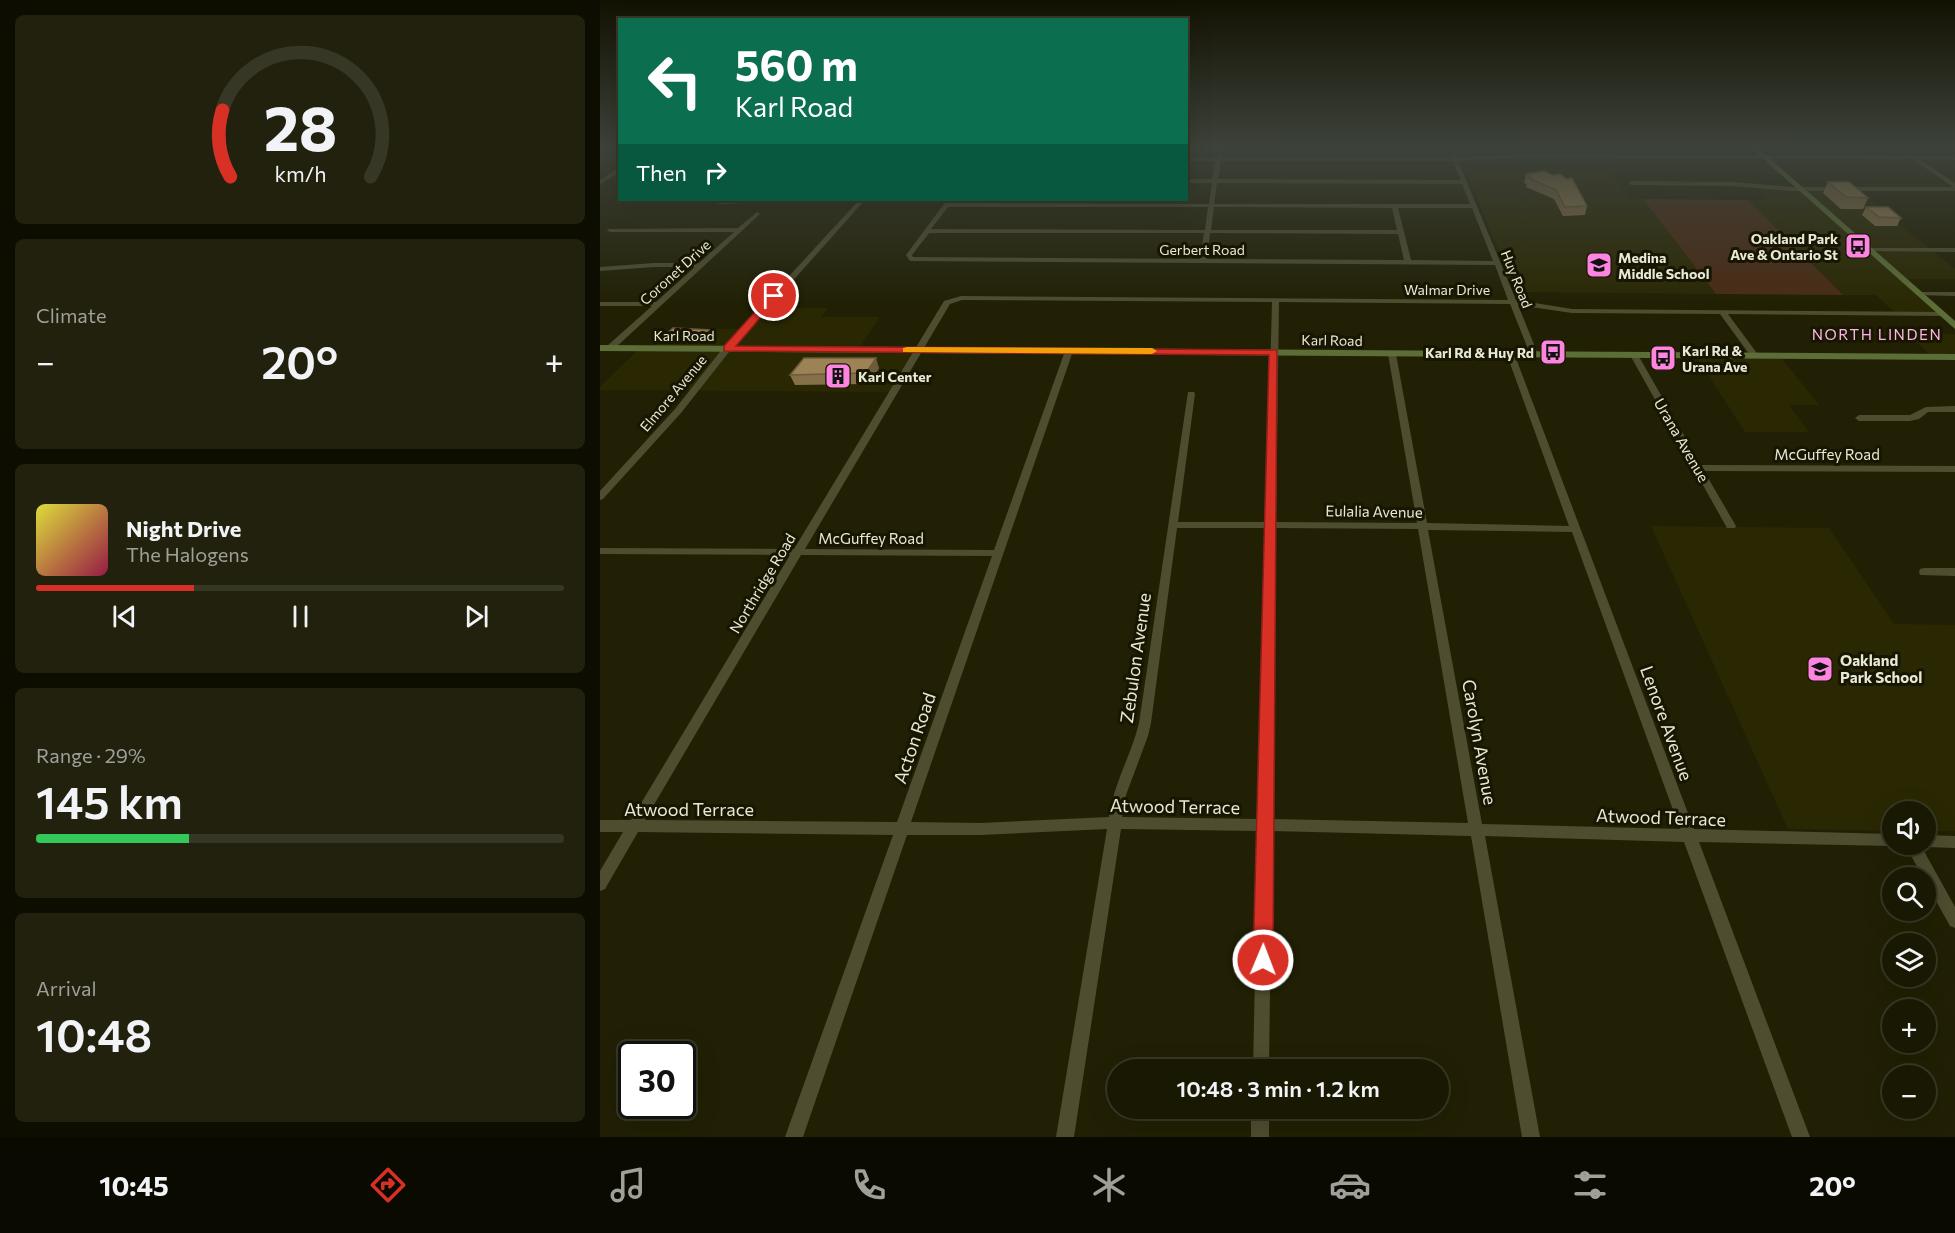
<!DOCTYPE html>
<html lang="en">
<head>
<meta charset="utf-8">
<style>
	:root { --surface:#191803; --page:#22210d; --text:#f1f3f6; --muted:#9fa09a; --line:#373725; --accent:#d93025 }
	body { margin:0; font-family:Commissioner,sans-serif; background:var(--page); color:var(--text); height:100vh; display:flex; flex-direction:column; font-size:22px; white-space:nowrap }
	* { box-sizing:border-box; margin:0 }
	p { font-size:20px; color:var(--muted) }
	.icon { flex:none; width:33px; height:33px; fill:none; stroke:currentColor; stroke-width:2; stroke-linecap:round; stroke-linejoin:round }
	.map { position:relative; flex:1; overflow:hidden }
	.panel { display:flex; flex-direction:column; gap:15px; padding:15px; background:#0e0d02; width:600px }
	.panel>* { flex:none }
	.top-card { position:absolute; left:18px; top:18px; width:570px; height:183px; border-radius:0px; box-shadow:0 6px 24px #0002,0 0 0 2px var(--line); background:#0b6e4f; color:#fff; overflow:hidden }
	.tools { position:absolute; left:1282px; top:801px; display:grid; gap:12px }
	.tools a { display:grid; place-items:center; width:54px; height:54px; border-radius:50%; background:var(--surface); box-shadow:0 6px 24px #0002,0 0 0 2px var(--line); font-size:30px }
	.speed { position:absolute; left:18px; top:1041px; display:flex; gap:12px; font-size:30px; font-weight:700; text-align:center }
	.speed>* { display:grid; place-content:center; width:78px; height:78px; border-radius:50%; background:var(--surface); box-shadow:0 6px 24px #0002,0 0 0 2px var(--line); line-height:1 }
	.speed .limit { border:3px solid #111; border-radius:9px; background:#fff; color:#111 }
	.pin { position:absolute; display:grid; place-items:center; width:51px; height:51px; color:#fff; margin:-26px; border:3px solid #fff; border-radius:50%; box-shadow:0 2px 6px #0007 }
	.me { position:absolute; width:66px; margin:-33px; rotate:1deg; stroke-linejoin:round; filter:drop-shadow(0 0 4px #0008) }
	.turn { display:flex; align-items:center; gap:21px; height:126px; padding:0 18px; font-size:27px }
	.turn .icon { width:78px; height:78px; stroke-width:2.5 }
	.turn b { display:block; font-size:42px; line-height:51px }
	.then { display:flex; align-items:center; height:57px; padding:0 18px; background:#0003; gap:12px; font-size:22px }
	.big { font-size:45px; font-weight:600; line-height:1.1 }
	.panel .widget { flex:1; display:flex; flex-direction:column; justify-content:center; gap:9px; min-width:0; padding:0 21px; border-radius:9px; background:var(--page) }
	.panel .dial { align-items:center; gap:0 }
	.dial svg { height:156px; overflow:visible; fill:none; stroke:var(--line); stroke-width:7; stroke-linecap:round; text-anchor:middle }
	.dial text { fill:var(--text); stroke:none }
	.song { display:flex; align-items:center; gap:18px }
	.cover { width:72px; height:72px; border-radius:9px; background:linear-gradient(135deg,hsl(60 70% 55%),hsl(340 70% 35%)) }
	.played { height:6px; border-radius:3px; background:linear-gradient(90deg,var(--accent) 30%,var(--line) 30%) }
	.keys { display:flex; justify-content:space-around; direction:ltr }
	.heat { display:flex; justify-content:space-between; align-items:center; font-size:33px; direction:ltr }
	.charge { height:9px; border-radius:4px; background:linear-gradient(90deg,#34c759 29%,var(--line) 0) }
	.trip { position:absolute; left:507px; top:1059px; width:342px; height:60px; border-radius:30px; background:var(--surface); box-shadow:0 6px 24px #0002,0 0 0 2px var(--line); font-weight:600; line-height:60px; text-align:center }
	.tabs { display:flex; height:96px; justify-content:space-around; align-items:center; background:#0a0a01; color:var(--muted) }
	.tabs .icon { width:42px; height:42px }
	.tabs .current { color:var(--accent) }
	.tabs b { font-size:27px; color:var(--text) }
	main { display:flex; flex:1; min-height:0 }
	.map>svg:first-child { display:block }
</style>
</head>
<body>
<main>
<section class="panel">
<div class="widget dial"><svg viewBox="0 0 100 80">
<path d="M14 69A42 42 0 1 1 86 69"/>
<path d="M14 69A42 42 0 0 1 10 35" stroke="#d93025"/>
<text x="50" y="56" font-size="32" font-weight="700">28</text>
<text x="50" y="72" font-size="11">km/h</text>
</svg></div>
<div class="widget"><p>Climate</p>
<div class="heat"><a>−</a><b class="big">20°</b><a>+</a></div>
</div>
<div class="widget">
<div class="song"><i class="cover"></i><div><b>Night Drive</b><p>The Halogens</p></div></div>
<div class="played"></div>
<div class="keys"><svg class="icon" aria-label="previous" viewBox="0 0 24 24"><path d="M18 5L8 12l10 7zM5 5v14"/></svg><svg class="icon" aria-label="pause" viewBox="0 0 24 24"><path d="M8 5v14M16 5v14"/></svg><svg class="icon" aria-label="next" viewBox="0 0 24 24"><path d="M6 5l10 7-10 7zM19 5v14"/></svg></div>
</div>
<div class="widget"><p>Range · 29%</p><b class="big">145 km</b><div class="charge"></div></div>
<div class="widget"><p>Arrival</p><b class="big">10:48</b></div>
</section>
<div class="map">
<svg width="1355" height="1137" viewBox="0 0 1355 1137">
	<rect width="100%" height="100%" fill="#212004"/>
	<!-- built -->
	<path fill="#2a2803" d="M0 147H19V164H0Z
		M865 168 1008 169 1029 198 1043 199 1116 294 916 292Z
		M1154 185 1173 188 1255 189 1355 269V279H1302L1340 314H1296L1276 295H1243L1148 200 1168 199Z
		M163 308H228L221 317H280L258 350H319L292 392 0 390V387L40 348H52L72 329H144Z
		M1308 333 1355 334V357L1331 356Z
		M1095 355 1180 356 1219 405H1189L1209 432H1145Z
		M1051 526 1229 528 1294 624 1355 625V831H1326V812H1293V831L1188 829Z"/>
	<!-- green -->
	<path fill="#4a2b15" d="M1043 199 1148 200 1243 295 1116 294Z"/>
	<g fill="none" stroke-linecap="round" stroke-linejoin="round">
		<!-- minor -->
		<path fill="#4e4d30" fill-rule="evenodd" d="M618 147H623L621 157H852L848 147H852L857 157 921 154 1307 156 1295 147H1300L1314 156H1355V160L1319 159 1355 183V191H1192L1132 186 1031 185 1028 183 1031 181 1132 182 1192 187H1353L1312 159 921 158 858 161 916 300 972 309 1342 312 1346 314 1342 316 1128 314 1159 356 1155 358H1152L1120 314 972 313 918 305 938 354 934 356 930 354 910 304 679 302 676 522 817 523 788 354 792 352 796 354 827 523 969 526 907 355 911 353H914L1094 829 1293 834V844H1298L1293 846 1099 842 1210 1137H1192L1084 842 885 836 940 1137H922L871 836 672 831 669 1070H653L658 831 521 829 474 1137H456L507 829 381 835H307L203 1137H185L293 835 38 832 5 889 0 891V871L23 832H0V820H31L190 555 0 554V548L194 549 344 301 361 296 908 300 895 265 311 261 309 260 306 255 347 200H353L351 203 609 204 612 183H586V179H612L615 161H586V157H616ZM621 161H853L861 180 618 179ZM617 183 862 184 870 204H614ZM348 207H608L605 230 331 229ZM614 207 792 208 797 230H611ZM798 208H872L893 261 811 260ZM329 233H604L600 259 313 257 312 255ZM610 233 798 234 804 260 607 259ZM362 300 672 302 666 522H578L595 394 594 392H588L539 723C531 756 514 782 509 817L381 823 311 822 473 351 472 349H469L465 351 394 550 205 549 350 304ZM577 528H665L659 819 522 817 526 795 548 736 551 723ZM675 528 818 529 868 823 672 819ZM828 530 972 532 1080 829 882 824ZM201 555 392 556 297 822 45 820Z
			M20 167V172L0 184V180Z
			M109 200H177L174 202 120 204Z
			M259 200H265L129 352 81 413 3 499 0 500V491L75 409 123 348Z
			M157 212 160 214 159 215 13 350H7V346L52 306H0V302H56L95 267H54L0 271V267L54 263H99L134 232H10L7 230 8 229 138 228Z
			M1269 248H1355V252L1267 251 1266 250Z
			M1319 292H1355V296L1317 295V293Z
			M1031 353H1034L1038 355 1101 465 1355 466V472L1104 471 1136 526 1135 528H1127L1030 355Z
			M1355 406V412H1328L1319 419 1310 421H1259L1255 418 1259 415H1310L1326 407Z
			M1324 568H1355V576L1320 575 1319 572 1320 569Z
			M1326 835 1355 836V848L1326 847 1321 845 1326 844Z
			M1305 844H1320L1355 907V928L1350 926 1326 883V878H1323Z
			M651 1108H669V1137H651Z"/>
		<!-- secondary -->
		<path fill="#5c6d37" fill-rule="evenodd" d="M1150 147H1157L1355 321V329Z
			M0 345 1355 354V360L0 351Z"/>
	</g>
	<!-- wall -->
	<path fill="#867049" d="M926 174 987 206 985 215 963 216 954 199 926 187 927 184 924 183Z
		M1228 182 1268 198 1263 209H1241L1223 193Z
		M1266 207 1301 218 1297 226H1275L1262 215Z
		M112 333 104 341 65 340 63 337Z
		M279 368 269 384 195 385 190 375Z"/>
	<!-- shaded-wall -->
	<path fill="#6d5b3c" d="M110 330 112 333 104 341 103 337Z
		M276 358 279 368 269 384 266 373Z"/>
	<!-- building -->
	<path fill="#9c8255" stroke="#6d5b3c" stroke-width="1.5" d="M944 171 952 175 960 174 967 179 972 178 987 206 965 207 956 190 928 178H932L926 174Z
		M1228 182H1249L1268 198 1246 197Z
		M1266 207H1288L1301 218 1279 217Z
		M73 328 110 330 103 337H63Z
		M204 358H276L266 373 190 375Z"/>
	<!-- sky -->
	<linearGradient id="sky" x2="0" y2="1"><stop stop-color="#121202"/><stop offset="0.48" stop-color="#3d423a"/><stop offset="1" stop-color="#3d423a" stop-opacity="0"/></linearGradient>
	<rect width="1355" height="306" fill="url(#sky)"/>
	<!-- route -->
	<path fill="#d93025" stroke="#8d1f18" stroke-width="1.5" d="M171 294 179 296 136 346 677 350 673 960 670 967 663 970 656 967 653 960 669 355 124 351V346Z"/>
	<!-- slow -->
	<path fill="#f59e0b" d="M307 347 552 348 557 351 552 354 303 352V348Z"/>
	<!-- icons -->
	<defs>
		<g id="bus-square" transform="scale(1.35)"><rect x="-9" y="-9" width="18" height="18" rx="4" fill="#fe85df" stroke="#181600"/><path d="M-5-6H5V4H4V6H2V4H-2V6H-4V4H-5ZM-3.5-4V0h7V-4ZM-3.5 1.2v1.5H-2V1.2ZM2 1.2v1.5H3.5V1.2Z" fill="#111"/></g>
		<g id="school-square" transform="scale(1.35)"><rect x="-9" y="-9" width="18" height="18" rx="4" fill="#fe85df" stroke="#181600"/><path d="M0-5L7-2L0 1L-7-2ZM-4 1L0 2.5L4 1V4Q0 6-4 4Z" fill="#111"/></g>
		<g id="building-square" transform="scale(1.35)"><rect x="-9" y="-9" width="18" height="18" rx="4" fill="#fe85df" stroke="#181600"/><path d="M-4-6H4V6H1V3H-1V6H-4ZM-2.5-4.3h1.7v1.8h-1.7ZM.8-4.3h1.7v1.8H.8ZM-2.5-1h1.7V.8h-1.7ZM.8-1h1.7V.8H.8Z" fill="#111"/></g>
	</defs>
	<g fill-rule="evenodd">
		<use href="#bus-square" x="1258" y="246"/>
		<use href="#school-square" x="999" y="265"/>
		<use href="#bus-square" x="953" y="352"/>
		<use href="#bus-square" x="1063" y="358"/>
		<use href="#building-square" x="238" y="376"/>
		<use href="#school-square" x="1220" y="669"/>
	</g>
	<g text-anchor="middle" dominant-baseline="central" stroke-width="6" stroke-linejoin="round" paint-order="stroke">
		<!-- far-poi labels -->
		<g font-size="14" font-weight="bold" fill="#e7e8d7" stroke="#181600" text-anchor="start">
			<text x="1238" y="238" text-anchor="end">Oakland Park<tspan x="1238" dy="16">Ave &amp; Ontario St</tspan></text>
			<text x="1018" y="257">Medina<tspan x="1018" dy="16">Middle School</tspan></text>
			<text x="1082" y="350">Karl Rd &amp;<tspan x="1082" dy="16">Urana Ave</tspan></text>
			<text x="934" y="352" text-anchor="end">Karl Rd &amp; Huy Rd</text>
			<text x="258" y="376">Karl Center</text>
		</g>
		<!-- far-street labels -->
		<g font-size="14" fill="#e7e8d7" stroke="#181600">
			<text x="602" y="249">Gerbert Road</text>
			<text transform="translate(75 272) rotate(-42)">Coronet Drive</text>
			<text transform="translate(917 279) rotate(68)">Huy Road</text>
			<text x="847" y="289">Walmar Drive</text>
			<text x="84" y="335">Karl Road</text>
			<text transform="translate(732 340) rotate(1)">Karl Road</text>
			<text transform="translate(73 393) rotate(-50)">Elmore Avenue</text>
		</g>
		<!-- far-quarter labels -->
		<g font-size="15" letter-spacing="1.5" fill="#fcb7e7" stroke="#181600">
			<text x="1277" y="334">NORTH LINDEN</text>
		</g>
		<!-- street labels -->
		<g font-size="15" fill="#e7e8d7" stroke="#181600">
			<text transform="translate(1082 440) rotate(60)">Urana Avenue</text>
			<text x="1227" y="454">McGuffey Road</text>
			<text transform="translate(774 511) rotate(1)">Eulalia Avenue</text>
			<text x="271" y="538">McGuffey Road</text>
			<text transform="translate(162 583) rotate(-59)">Northridge Road</text>
		</g>
		<!-- poi labels -->
		<g font-size="15" font-weight="bold" fill="#e7e8d7" stroke="#181600" text-anchor="start">
			<text x="1240" y="660">Oakland<tspan x="1240" dy="17">Park School</tspan></text>
		</g>
		<!-- near-street labels -->
		<g font-size="18" fill="#e7e8d7" stroke="#181600">
			<text transform="translate(535 658) rotate(-82)">Zebulon Avenue</text>
			<text transform="translate(1067 723) rotate(70)">Lenore Avenue</text>
			<text transform="translate(314 738) rotate(-71)">Acton Road</text>
			<text transform="translate(880 742) rotate(80)">Carolyn Avenue</text>
			<text transform="translate(575 806) rotate(1)">Atwood Terrace</text>
			<text x="89" y="809">Atwood Terrace</text>
			<text transform="translate(1061 817) rotate(2)">Atwood Terrace</text>
		</g>
	</g>
</svg>
<div class="tools">
<a><svg class="icon" aria-label="sound" viewBox="0 0 24 24"><path d="M4 9h4l5-4v14l-5-4H4zM17 9q2 3 0 6"/></svg></a>
<a><svg class="icon" aria-label="search" viewBox="0 0 24 24"><circle cx="10" cy="10" r="6"/><path d="M15 15l6 6"/></svg></a>
<a><svg class="icon" aria-label="layers" viewBox="0 0 24 24"><path d="M12 4l9 5-9 5-9-5zM3 14l9 5 9-5"/></svg></a>
<a>+</a>
<a>−</a>
</div>
<div class="speed"><div class="limit">30</div></div>
<div class="pin" style="left:174px;top:296px;background:#d93025"><svg class="icon" aria-label="arrive" viewBox="0 0 24 24"><path d="M6 21V4h12l-3 4 3 4H6"/></svg></div>
<svg class="me" style="left:663px;top:960px" viewBox="-20 -20 40 40"><circle r="17" fill="#d93025" stroke="#fff" stroke-width="3"/><path d="M0-11L8 9 0 5-8 9z" fill="#fff"/></svg>
<div class="trip">10:48 · 3 min · 1.2 km</div>
<div class="top-card">
<div class="turn"><svg class="icon" aria-label="left" viewBox="0 0 24 24"><path d="M17 20v-9H6M10 6l-5 5 5 5"/></svg><div><b>560 m</b>Karl Road</div></div>
<div class="then">Then<svg class="icon" aria-label="right" viewBox="0 0 24 24"><path d="M7 20v-9h11M14 6l5 5-5 5"/></svg></div>
</div>
</div>
</main>
<nav class="tabs">
<b>10:45</b>
<svg class="icon current" aria-label="directions" viewBox="0 0 24 24"><path d="M12 3l9 9-9 9-9-9zM9 14v-3h6M13 9l2 2-2 2"/></svg>
<svg class="icon" aria-label="music" viewBox="0 0 24 24"><path d="M9 18V5l10-2v13"/><circle cx="6" cy="18" r="3"/><circle cx="16" cy="16" r="3"/></svg>
<svg class="icon" aria-label="phone" viewBox="0 0 24 24"><path d="M5 4h4l2 5-3 2q2 4 5 5l2-3 5 2v4C11 20 4 13 5 4z"/></svg>
<svg class="icon" aria-label="climate" viewBox="0 0 24 24"><path d="M12 3v18M4 7l16 10M4 17L20 7"/></svg>
<svg class="icon" aria-label="car" viewBox="0 0 24 24"><path d="M5 17H2v-5l4-1 3-4h7l3 4 3 1v5h-3M9 17h6M6 11h13"/><circle cx="7" cy="17" r="2"/><circle cx="17" cy="17" r="2"/></svg>
<svg class="icon" aria-label="filters" viewBox="0 0 24 24"><path d="M4 7h16M4 17h16"/><circle cx="9" cy="7" r="2"/><circle cx="15" cy="17" r="2"/></svg>
<b>20°</b>
</nav>
</body>
</html>
